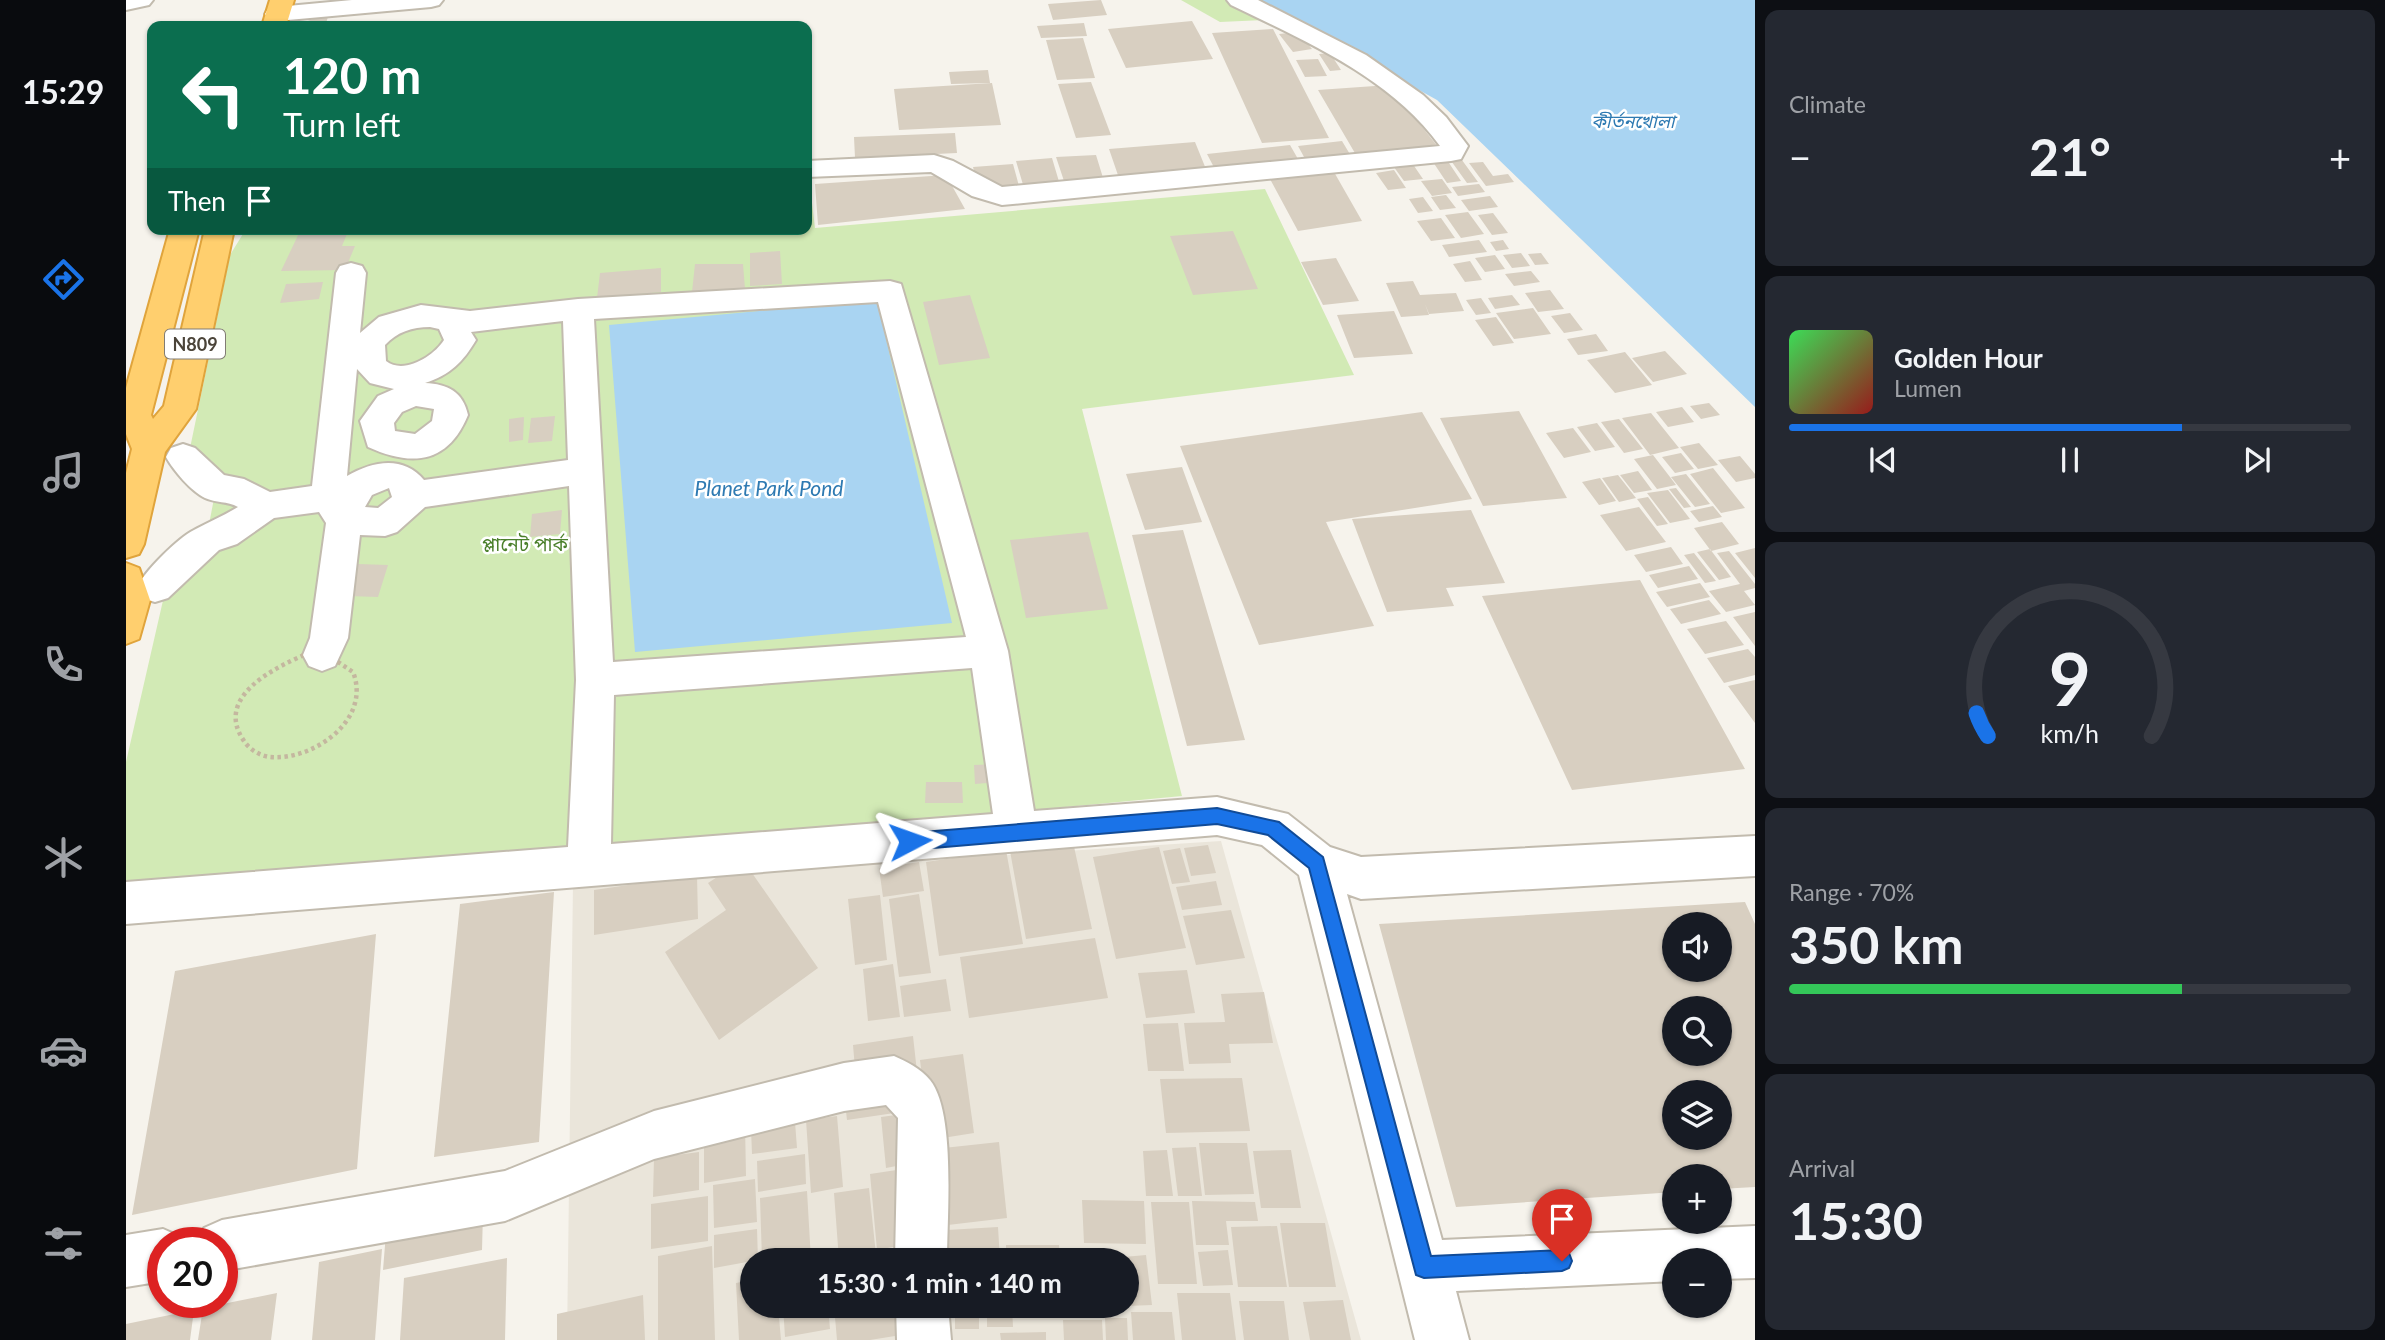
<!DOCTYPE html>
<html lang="en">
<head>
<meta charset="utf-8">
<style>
	:root { --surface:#171b24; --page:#242831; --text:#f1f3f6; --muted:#9ea1a6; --line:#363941; --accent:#1a73e8 }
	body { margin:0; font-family:Lato,"Noto Sans Bengali",sans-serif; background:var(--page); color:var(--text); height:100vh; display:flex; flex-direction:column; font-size:26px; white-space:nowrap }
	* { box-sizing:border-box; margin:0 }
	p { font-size:23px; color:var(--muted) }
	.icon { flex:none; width:38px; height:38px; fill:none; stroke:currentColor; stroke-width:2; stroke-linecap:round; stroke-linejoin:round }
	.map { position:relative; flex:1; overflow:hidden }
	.side { display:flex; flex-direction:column; gap:10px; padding:10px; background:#0d0f14; width:630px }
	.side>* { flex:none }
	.guide { position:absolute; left:21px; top:21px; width:665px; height:214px; border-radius:14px; box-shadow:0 2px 5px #0004; background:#0b6e4f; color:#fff; overflow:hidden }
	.buttons { position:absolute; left:1536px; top:912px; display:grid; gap:14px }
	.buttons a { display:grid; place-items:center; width:70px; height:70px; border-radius:50%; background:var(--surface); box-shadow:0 2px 5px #0004; font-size:35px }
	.speed { position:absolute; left:21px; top:1227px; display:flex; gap:14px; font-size:35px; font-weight:700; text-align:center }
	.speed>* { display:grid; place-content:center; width:91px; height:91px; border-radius:50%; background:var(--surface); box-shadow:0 2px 5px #0004; line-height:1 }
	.speed .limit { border:10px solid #d22; background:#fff; color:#111 }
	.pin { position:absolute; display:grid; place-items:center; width:60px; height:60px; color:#fff; margin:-72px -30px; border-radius:50% 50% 50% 0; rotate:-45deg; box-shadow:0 0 7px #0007 }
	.pin .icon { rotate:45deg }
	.me { position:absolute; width:77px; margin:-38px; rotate:86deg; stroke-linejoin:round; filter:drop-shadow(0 0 5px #0008) }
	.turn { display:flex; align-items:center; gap:24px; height:147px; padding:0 21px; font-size:32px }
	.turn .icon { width:91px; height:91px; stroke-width:2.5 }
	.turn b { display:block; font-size:49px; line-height:60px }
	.then { display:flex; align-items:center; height:66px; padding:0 21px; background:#0003; gap:14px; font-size:26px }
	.big { font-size:52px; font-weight:700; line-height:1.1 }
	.side .card { flex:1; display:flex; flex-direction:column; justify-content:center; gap:10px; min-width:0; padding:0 24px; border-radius:14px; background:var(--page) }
	.side .dial { align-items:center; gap:0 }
	.dial svg { height:182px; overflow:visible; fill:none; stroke:var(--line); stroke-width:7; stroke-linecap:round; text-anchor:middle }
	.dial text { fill:var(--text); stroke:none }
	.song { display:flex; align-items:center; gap:21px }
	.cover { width:84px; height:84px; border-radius:10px; background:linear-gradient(135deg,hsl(130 70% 55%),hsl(0 70% 35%)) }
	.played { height:7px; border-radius:4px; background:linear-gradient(90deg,var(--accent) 70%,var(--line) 70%) }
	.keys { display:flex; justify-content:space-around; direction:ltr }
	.heat { display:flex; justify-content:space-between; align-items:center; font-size:38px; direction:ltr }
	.charge { height:10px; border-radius:5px; background:linear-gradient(90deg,#34c759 70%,var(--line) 0) }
	.trip { position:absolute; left:614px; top:1248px; width:399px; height:70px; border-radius:35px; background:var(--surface); box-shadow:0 2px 5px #0004; font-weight:700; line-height:70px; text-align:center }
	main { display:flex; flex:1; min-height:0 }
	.dock { display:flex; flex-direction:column; width:126px; justify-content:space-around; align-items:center; background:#090b0e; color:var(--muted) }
	.dock .icon { width:49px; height:49px }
	.dock .active { color:var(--accent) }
	.dock b { font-size:32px; color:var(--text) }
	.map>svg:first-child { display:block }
</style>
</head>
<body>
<main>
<nav class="dock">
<b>15:29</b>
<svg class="icon active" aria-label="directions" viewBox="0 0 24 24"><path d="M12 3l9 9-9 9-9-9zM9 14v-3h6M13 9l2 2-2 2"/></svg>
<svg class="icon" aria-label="music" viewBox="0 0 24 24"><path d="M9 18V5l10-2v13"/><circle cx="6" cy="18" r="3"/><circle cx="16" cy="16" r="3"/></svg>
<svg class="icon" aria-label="phone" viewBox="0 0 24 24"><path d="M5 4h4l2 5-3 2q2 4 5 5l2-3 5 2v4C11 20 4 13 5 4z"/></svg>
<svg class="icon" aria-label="climate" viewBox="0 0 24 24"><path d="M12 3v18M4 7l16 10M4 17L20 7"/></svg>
<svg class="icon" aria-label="car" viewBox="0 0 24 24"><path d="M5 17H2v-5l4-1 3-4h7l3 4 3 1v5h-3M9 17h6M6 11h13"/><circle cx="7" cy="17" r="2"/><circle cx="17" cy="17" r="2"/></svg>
<svg class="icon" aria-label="filters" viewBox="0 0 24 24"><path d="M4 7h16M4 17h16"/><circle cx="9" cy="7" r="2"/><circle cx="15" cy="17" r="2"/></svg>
</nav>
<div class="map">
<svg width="1629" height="1340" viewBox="0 0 1629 1340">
	<rect width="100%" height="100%" fill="#f6f3ec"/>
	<!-- residential -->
	<path fill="#eae5da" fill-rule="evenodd" d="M1095 841 1235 1340H441L447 883ZM626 1260H1001V1306H626Z"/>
	<!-- green -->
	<path fill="#d2eab5" d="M1055 0H1100L1138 20 1094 22Z
		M681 186H684L689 228 1139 189 1228 375 956 409 1056 796 430 855 0 888V762L41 583 80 540 90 488 63 453 104 255 120 229H681Z"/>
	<!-- water -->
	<path fill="#a9d4f2" d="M1131 0H1629V407L1311 100Z
		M751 300 826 623 509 652 483 325Z"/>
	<!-- building -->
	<path fill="#d8cfc1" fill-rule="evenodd" d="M975 0 981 15 927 20 922 4Z
		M203 14 199 26H166Z
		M1066 21 1087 59 1000 68 982 29Z
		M958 23 961 36 915 38 911 26Z
		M1147 29 1203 138 1136 143 1086 33Z
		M1172 32 1186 49 1167 52 1153 34Z
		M957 38 969 78 931 80 920 40Z
		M1204 53 1215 70 1204 71 1193 54Z
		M1192 59 1201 76 1179 77 1170 60Z
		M862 70 864 83 825 84 823 72Z
		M965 82 985 135 950 138 932 84Z
		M866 83 875 125 773 130 768 89Z
		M1263 85 1316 152 1233 160 1192 90Z
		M829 133 831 153 729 158 728 137Z
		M1216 141 1228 161 1183 166 1172 146Z
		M1069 142 1082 174 994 181 983 149Z
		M1164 145 1176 166 1092 175 1081 154Z
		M970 155 978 181 939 184 930 157Z
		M1333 156 1352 182 1341 183 1323 158Z
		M1319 157 1335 181 1321 183 1305 159Z
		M926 158 934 185 898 188 890 161Z
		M1284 160 1297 179 1278 181 1265 163Z
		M1357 162 1367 176 1382 174 1388 182 1360 186 1343 163Z
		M887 164 893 186 853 189 847 167Z
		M1268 170 1280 188 1262 190 1250 173Z
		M1208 172 1236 221 1172 231 1144 179Z
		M820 175 839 209 692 225 689 184Z
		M1316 179 1326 193 1306 196 1295 181Z
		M1353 184 1359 192 1332 196 1326 187Z
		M1320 195 1330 208 1314 210 1305 197Z
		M1364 196 1372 207 1343 211 1335 200Z
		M1297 197 1307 211 1292 213 1283 199Z
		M1342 212 1358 234 1335 238 1319 215Z
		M1367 213 1382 233 1366 235 1352 215Z
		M1315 218 1329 238 1305 241 1291 221Z
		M175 229H223L216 246H229L219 270 155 271Z
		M1107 231 1132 289 1067 295 1044 236Z
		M1353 240 1361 252 1323 257 1316 245Z
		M1377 240 1383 249 1370 251 1364 242Z
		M654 251 656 284 624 286V253Z
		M1395 253 1404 266 1386 268 1377 255Z
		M1415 253 1423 264 1409 265 1402 254Z
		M1369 255 1379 269 1359 272 1349 258Z
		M1210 258 1233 301 1197 305 1175 262Z
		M1344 261 1356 280 1339 282 1327 264Z
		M569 264H617L619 289 566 292Z
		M535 268V292L471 298 474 273Z
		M1405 271 1414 282 1388 286 1379 274Z
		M1287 281 1294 295 1330 293 1338 311 1303 314 1299 304 1303 315 1275 317 1260 283Z
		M197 282 193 299 154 303 160 284Z
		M1424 290 1438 309 1412 312 1399 293Z
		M844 295 864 358 813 365 797 302Z
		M1386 295 1394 305 1369 309 1362 298Z
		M1355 298 1365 313 1350 315 1340 300Z
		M1407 308 1425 334 1388 339 1370 313Z
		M1268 311 1287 354 1228 358 1211 315Z
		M1444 313 1457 330 1438 333 1425 316Z
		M1370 317 1388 343 1367 346 1349 320Z
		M1470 334 1482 351 1452 355 1441 339Z
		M1539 351 1561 374 1527 382 1506 358Z
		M1499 352 1526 385 1489 393 1461 360Z
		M1583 403 1594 415 1575 419 1564 406Z
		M1556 407 1568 422 1542 427 1530 412Z
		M1393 411 1441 498 1357 506 1314 418Z
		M1296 412 1346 499 1200 522 1248 626 1133 645 1054 446Z
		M1525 413 1553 448 1524 455 1496 418Z
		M429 416 426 441 402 443 405 418Z
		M398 417 397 440 383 442V419Z
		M1493 419 1517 449 1498 453 1475 422Z
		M1471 423 1489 447 1469 451 1451 427Z
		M1447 428 1465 452 1438 458 1420 433Z
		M1573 443 1592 465 1572 469 1554 447Z
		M1555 453 1568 469 1549 473 1536 457Z
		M1527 455 1544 477 1550 485 1531 489 1508 459Z
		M1614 456 1629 474V478L1610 482 1592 460Z
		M1056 467 1076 522 1019 530 1000 474Z
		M1587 468 1619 508 1595 513 1564 474Z
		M1512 471 1526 490 1508 493 1494 475Z
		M1560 474 1584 504 1569 507 1545 477Z
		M1492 475 1510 498 1493 502 1476 478Z
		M1474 478 1490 501 1473 505 1456 482Z
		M1550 488 1565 507 1558 508 1543 489Z
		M1542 490 1564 519 1544 523 1521 493Z
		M1522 497 1542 524 1531 526 1511 499Z
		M1587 506 1596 517 1573 522 1564 511Z
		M1513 507 1540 542 1500 551 1474 515Z
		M436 510 434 534 404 537 406 514Z
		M1345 510 1379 583 1320 588 1328 606 1261 612 1226 519Z
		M1596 522 1613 544 1585 551 1568 528Z
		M1057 530 1119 740 1061 746 1006 535Z
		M962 532 982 609 900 618 884 540Z
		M1545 547 1557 564 1520 572 1508 555Z
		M1629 548V578L1609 553Z
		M1584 549 1605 577 1593 580 1571 552Z
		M1603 551 1629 584V588L1618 591 1629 605 1600 612 1583 591 1614 584 1591 553Z
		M1568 553 1590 581 1579 583 1558 555Z
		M232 564 262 565 252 597 221 596Z
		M1563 566 1572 579 1532 588 1523 575Z
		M1514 580 1619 769 1446 790 1356 596Z
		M1574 583 1584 597 1541 607 1530 592Z
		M1583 600 1595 614 1555 624 1544 609Z
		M1629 612V646L1607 617Z
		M1600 621 1618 645 1579 654 1561 629Z
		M1622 649 1629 657V675L1598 683 1581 658Z
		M1629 680V723L1602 686Z
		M871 764 873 782 849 784 848 765Z
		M800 782H836L837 803H799Z
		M947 842 966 929 900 939 884 851Z
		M1082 845 1090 873 1065 876 1058 848Z
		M1033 847 1060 948 990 959 967 857Z
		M1054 848 1064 882 1046 884 1037 851Z
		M880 850 897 944 813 956 800 862Z
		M617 860 692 968 593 1040 539 952 600 910 582 883Z
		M793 862 798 891 757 897 753 868Z
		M571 875 572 919 468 935V890Z
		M1090 881 1096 905 1056 910 1050 887Z
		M428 892 413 1142 308 1157 334 904Z
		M793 894 805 973 773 977 763 899Z
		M754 895 761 960 729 965 722 899Z
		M1619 902 1629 924V1187L1594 1189V1176H1549V1192L1330 1207 1253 924ZM1549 924H1594V970H1549ZM1549 1008H1594V1054H1549ZM1549 1092H1594V1138H1549Z
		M1105 910 1119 958 1070 965 1057 916Z
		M250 934 231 1169 6 1215 49 971Z
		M969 938 982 998 843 1018 834 957Z
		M767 964 774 1017 742 1021 737 969Z
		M1061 970 1069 1013 1020 1018 1012 973Z
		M820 979 825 1011 778 1017 774 986Z
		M1138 992 1147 1043 1103 1044 1105 1063 1063 1064 1058 1023 1099 1022 1095 994Z
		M1052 1023 1058 1071H1022L1017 1024Z
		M787 1036 791 1072 730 1080 727 1045Z
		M837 1054 848 1133 804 1140 794 1060Z
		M1116 1078 1124 1131 1040 1133 1034 1079Z
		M772 1085 775 1112 721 1120 718 1094Z
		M785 1113 791 1162 760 1168 755 1117Z
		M711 1116 717 1187 685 1193 680 1120Z
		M669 1122 671 1148 626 1154 625 1129Z
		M619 1124 620 1176 578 1183V1130Z
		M873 1142 881 1218 805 1227 799 1150Z
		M1073 1143H1121L1128 1194 1079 1195Z
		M1070 1147 1076 1196H1052L1046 1148Z
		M1041 1150 1047 1196H1020L1017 1151Z
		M1165 1150 1175 1208H1135L1127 1151Z
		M573 1152V1190L527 1197 528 1158Z
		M679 1154 680 1184 632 1192 631 1161Z
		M784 1168 792 1242 751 1250 744 1174Z
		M629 1179 631 1222 588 1228 587 1185Z
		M743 1188 750 1255 713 1260 708 1193Z
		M681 1191 685 1260H636L634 1198Z
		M582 1196V1241L525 1249V1204Z
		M956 1200 1018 1201 1020 1244 958 1243Z
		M1066 1201 1129 1202 1132 1221H1100L1103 1245H1070Z
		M1025 1202H1063L1071 1284H1032Z
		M357 1213 356 1250 257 1270 260 1233Z
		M1154 1223H1199L1210 1287H1163Z
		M1151 1226 1161 1287H1112L1105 1227Z
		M872 1227 874 1260H805L804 1231Z
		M631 1229 632 1260 588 1268V1235Z
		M880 1245H933L934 1260H880Z
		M586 1246 589 1340H532V1256Z
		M256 1249 249 1340H186L193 1262Z
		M1102 1250 1107 1285 1077 1286 1072 1252Z
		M1020 1255 1026 1305 1001 1306V1260H964Z
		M381 1258 379 1340H274L278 1278Z
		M626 1280V1306H652L655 1340H613L610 1283Z
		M151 1293 145 1340H72L77 1308Z
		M1051 1293H1104L1110 1340H1056Z
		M517 1295 519 1340H431V1314Z
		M1217 1300 1225 1340H1184L1177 1302Z
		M1113 1301H1158L1163 1340H1118Z
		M657 1306H702L704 1329 659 1337Z
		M708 1306H792L794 1332 744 1340H711Z
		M829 1306H853V1329H829Z
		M861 1306H886L887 1327H861Z
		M892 1306H946V1309H892Z
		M68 1310 64 1340H0V1324Z
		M1005 1312H1046L1049 1340H1007Z
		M979 1318H1001L1002 1340H980Z
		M937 1320H976L977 1340H938Z
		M920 1332V1340H875L874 1333Z"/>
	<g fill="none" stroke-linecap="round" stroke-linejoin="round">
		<!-- minor casing -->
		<g stroke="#c2bbae" stroke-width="4">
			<path id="minor" d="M0 0H27L23 5 0 10Z
				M226 0H317L313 5 305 7 151 21 142 19 139 14 142 9 151 7Z
				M1101 0H1132L1240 55 1297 95 1320 117 1342 146 1335 159 1325 161 876 205 846 196 805 172 681 177V161L808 155 827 161 876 187 1314 146C1264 77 1179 41 1105 5Z
				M225 263 236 266 240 273 234 333 253 317 295 305 344 311 452 299 764 281 775 284 882 651 908 811 1091 797 1162 814 1204 847 1235 857 1629 836V876L1235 899 1221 894 1316 1240 1629 1226V1278L1594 1279V1260H1549V1281L1330 1291 1343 1340H1289L1173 875 1136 845 1091 835 0 924V882L442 847 450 680 443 486 299 507 271 532 259 536 234 535 222 638 209 666 196 671 183 666 177 655 184 638 200 523 193 512 148 518 111 544 93 550 42 598 29 602 16 598 11 587C19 571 52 538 68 530 83 522 97 516 112 507 101 501 90 503 79 498 65 491 48 471 40 457L45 448 57 444 69 448 98 475 118 479 144 492 186 486 210 273 214 266ZM752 302 840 637 487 662 468 319ZM437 321 442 460 298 480C277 455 247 461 221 476L231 369 244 383 268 389 252 396 234 421 242 447C286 467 322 464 342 415 337 392 322 384 299 383 324 375 337 362 350 340L345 332ZM304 327 313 329 318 340C308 356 278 375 260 361L259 345C271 332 286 327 304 327ZM290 406 308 409 306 421 289 434 269 431 268 423 276 412ZM263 488 266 497 252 508 239 507 246 495ZM846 668 867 814 485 844 488 695Z
				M768 1056C781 1062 794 1068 804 1080 830 1112 821 1217 821 1260H769L772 1118 760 1105 718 1111 528 1159 379 1221 96 1271V1242H72L78 1228 96 1220 379 1171 528 1111 718 1063Z
				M37 1229 55 1237 57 1242H37V1281L0 1287V1235Z
				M770 1306H822L825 1340H771Z"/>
		</g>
		<!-- highway casing -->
		<g stroke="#e0a43c" stroke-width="4">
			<path id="highway" d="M144 0H168L160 26H136Z
				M44 229H73L25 415 27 419 38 406 79 229H108L70 409 39 452 18 544 13 554 0 558V473L6 449 0 434V388Z
				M0 563 13 568 24 600 13 639 0 644Z"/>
		</g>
		<!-- path -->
		<path stroke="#c4b79f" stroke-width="4.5" stroke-dasharray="3.5 3.5" stroke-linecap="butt" d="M178 655 206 658 227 672C246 720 187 761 144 757 134 756 123 749 118 741 88 698 146 669 178 655Z"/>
		<!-- minor -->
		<use href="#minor" fill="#fff" fill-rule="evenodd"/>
		<!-- highway -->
		<use href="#highway" fill="#ffcf6e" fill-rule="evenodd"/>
	</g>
	<!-- route -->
	<path fill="#1a73e8" stroke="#114b97" stroke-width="2" d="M1091 808 1153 822 1197 857 1305 1256 1436 1250 1443 1253 1446 1261 1443 1268 1436 1271 1298 1278 1290 1275 1183 868 1142 835 1091 824 784 850 777 847 775 841 777 836 784 833Z"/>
	<g text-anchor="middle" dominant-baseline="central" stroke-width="5" stroke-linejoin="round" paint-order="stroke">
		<!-- far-water labels -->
		<g font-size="18" font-style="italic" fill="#2e7ab2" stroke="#fff">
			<text x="1507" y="121">কীর্তনখোলা</text>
		</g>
		<!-- shield labels -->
		<rect fill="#fff" stroke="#817c74" stroke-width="2" x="39" y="329.5" width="60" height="29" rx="5"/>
		<g font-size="18" font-weight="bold" fill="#4b4439">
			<text x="69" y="344">N809</text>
		</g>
		<!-- park labels -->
		<g font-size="19" fill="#4a7f2a" stroke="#fff">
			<text x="399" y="543">প্লানেট পার্ক</text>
		</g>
		<!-- water labels -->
		<g font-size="21" font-style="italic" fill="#2e7ab2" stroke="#fff">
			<text x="643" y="487">Planet Park Pond</text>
		</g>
	</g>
</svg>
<div class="buttons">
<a><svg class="icon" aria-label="sound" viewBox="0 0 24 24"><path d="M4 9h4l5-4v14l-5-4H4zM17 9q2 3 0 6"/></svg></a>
<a><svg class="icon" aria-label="search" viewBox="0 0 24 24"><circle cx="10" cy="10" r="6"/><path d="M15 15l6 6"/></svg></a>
<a><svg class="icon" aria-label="layers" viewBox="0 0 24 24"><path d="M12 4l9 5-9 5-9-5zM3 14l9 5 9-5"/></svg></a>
<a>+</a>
<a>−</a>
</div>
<div class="speed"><div class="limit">20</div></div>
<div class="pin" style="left:1436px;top:1261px;background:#d93025"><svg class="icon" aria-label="arrive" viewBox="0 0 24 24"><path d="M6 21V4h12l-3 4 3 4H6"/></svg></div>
<svg class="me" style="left:784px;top:841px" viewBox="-20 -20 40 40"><path d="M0-17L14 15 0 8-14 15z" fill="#1a73e8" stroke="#fff" stroke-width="4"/></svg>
<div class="trip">15:30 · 1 min · 140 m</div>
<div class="guide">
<div class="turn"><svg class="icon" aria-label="left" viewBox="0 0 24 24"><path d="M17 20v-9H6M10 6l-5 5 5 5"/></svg><div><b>120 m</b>Turn left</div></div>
<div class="then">Then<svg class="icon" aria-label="arrive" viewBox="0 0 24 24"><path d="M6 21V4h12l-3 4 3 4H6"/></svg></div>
</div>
</div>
<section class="side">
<div class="card"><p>Climate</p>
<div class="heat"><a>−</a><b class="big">21°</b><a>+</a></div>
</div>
<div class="card">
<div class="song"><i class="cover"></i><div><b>Golden Hour</b><p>Lumen</p></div></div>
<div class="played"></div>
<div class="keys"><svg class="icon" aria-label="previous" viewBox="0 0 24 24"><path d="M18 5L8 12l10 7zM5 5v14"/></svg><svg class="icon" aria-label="pause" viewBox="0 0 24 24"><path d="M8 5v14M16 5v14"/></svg><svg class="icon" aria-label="next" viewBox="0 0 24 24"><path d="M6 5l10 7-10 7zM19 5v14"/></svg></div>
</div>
<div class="card dial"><svg viewBox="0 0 100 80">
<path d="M14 69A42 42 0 1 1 86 69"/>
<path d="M14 69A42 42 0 0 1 9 59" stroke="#1a73e8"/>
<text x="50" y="56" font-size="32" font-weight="700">9</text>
<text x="50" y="72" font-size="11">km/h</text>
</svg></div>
<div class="card"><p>Range · 70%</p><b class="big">350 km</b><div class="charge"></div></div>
<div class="card"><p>Arrival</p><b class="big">15:30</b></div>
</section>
</main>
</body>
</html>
